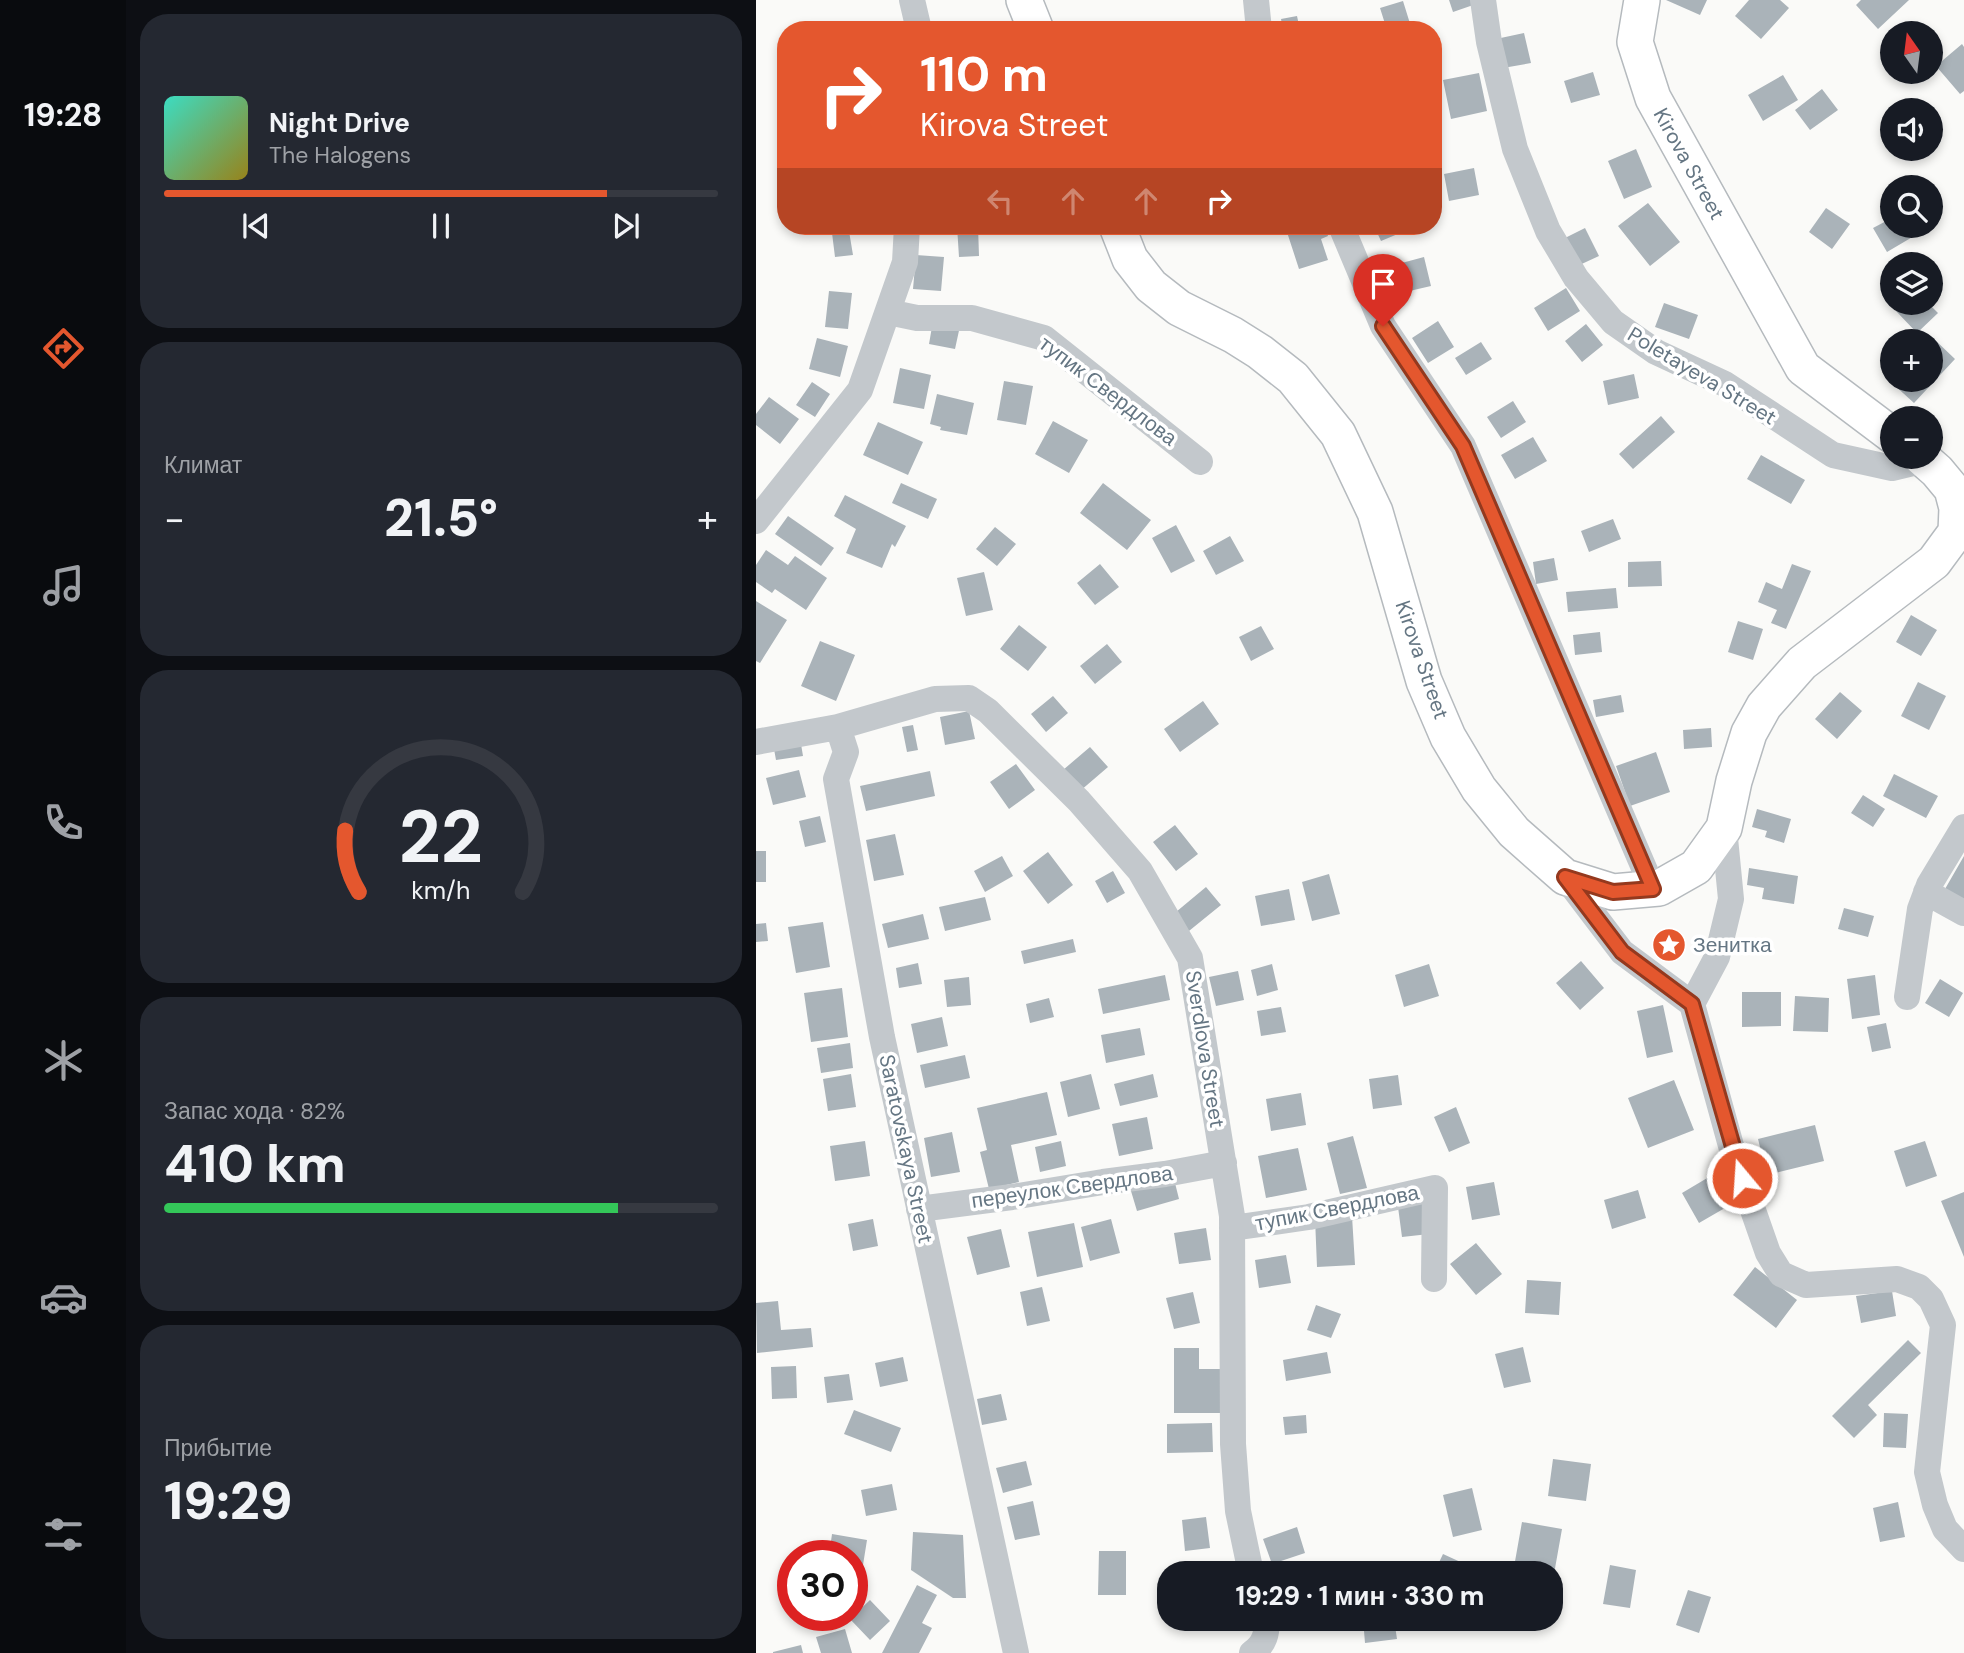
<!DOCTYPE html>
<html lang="ru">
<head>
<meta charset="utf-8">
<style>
	:root { --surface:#171b24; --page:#242831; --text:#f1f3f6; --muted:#9ea1a6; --line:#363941; --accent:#e4572e }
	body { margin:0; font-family:"DM Sans",sans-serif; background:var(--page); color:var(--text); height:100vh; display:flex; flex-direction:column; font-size:26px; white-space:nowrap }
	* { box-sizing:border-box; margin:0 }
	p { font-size:23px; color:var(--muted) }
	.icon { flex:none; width:38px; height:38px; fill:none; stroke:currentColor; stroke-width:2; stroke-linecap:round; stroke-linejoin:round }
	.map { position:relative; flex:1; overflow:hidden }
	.panel { display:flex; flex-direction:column; gap:14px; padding:14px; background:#0d0f14; width:630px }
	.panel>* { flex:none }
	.guide { position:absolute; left:21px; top:21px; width:665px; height:214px; border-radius:28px; box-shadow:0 4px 10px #0003; background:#e4572e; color:#fff; overflow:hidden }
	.needle { width:46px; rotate:346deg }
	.tools { position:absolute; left:1124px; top:21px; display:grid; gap:14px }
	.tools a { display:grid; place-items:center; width:63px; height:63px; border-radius:50%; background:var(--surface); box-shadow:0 4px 10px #0003; font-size:35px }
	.speed { position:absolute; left:21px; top:1540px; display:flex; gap:14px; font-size:35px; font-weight:700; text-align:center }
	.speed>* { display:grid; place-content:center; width:91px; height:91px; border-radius:50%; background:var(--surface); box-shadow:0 4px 10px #0003; line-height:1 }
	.speed .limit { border:10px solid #d22; background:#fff; color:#111 }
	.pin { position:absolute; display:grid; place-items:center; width:60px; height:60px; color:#fff; margin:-72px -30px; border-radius:50% 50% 50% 0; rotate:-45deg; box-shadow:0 0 7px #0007 }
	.pin .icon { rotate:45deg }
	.me { position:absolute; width:77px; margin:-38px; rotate:342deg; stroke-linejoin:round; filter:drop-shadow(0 0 5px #0008) }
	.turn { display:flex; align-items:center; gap:24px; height:147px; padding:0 28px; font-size:32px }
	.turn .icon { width:91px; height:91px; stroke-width:2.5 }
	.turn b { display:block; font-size:49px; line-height:60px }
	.lanes { display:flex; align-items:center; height:66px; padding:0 28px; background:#0003; justify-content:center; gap:35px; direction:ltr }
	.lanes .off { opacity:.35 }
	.big { font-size:52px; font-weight:800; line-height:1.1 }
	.panel .card { flex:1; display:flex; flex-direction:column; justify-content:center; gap:10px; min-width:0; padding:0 24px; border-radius:28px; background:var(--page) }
	.panel .dial { align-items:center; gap:0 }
	.dial svg { height:182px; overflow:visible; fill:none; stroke:var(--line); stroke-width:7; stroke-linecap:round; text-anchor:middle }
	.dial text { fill:var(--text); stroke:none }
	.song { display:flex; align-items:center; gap:21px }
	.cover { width:84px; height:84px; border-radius:10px; background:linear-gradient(135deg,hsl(170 70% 55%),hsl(50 70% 35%)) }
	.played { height:7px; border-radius:4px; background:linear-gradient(90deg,var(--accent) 80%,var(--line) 80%) }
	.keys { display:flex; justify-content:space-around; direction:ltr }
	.heat { display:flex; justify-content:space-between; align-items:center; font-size:38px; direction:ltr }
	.charge { height:10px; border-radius:5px; background:linear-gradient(90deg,#34c759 82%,var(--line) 0) }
	.trip { position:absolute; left:401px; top:1561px; width:406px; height:70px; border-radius:28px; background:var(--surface); box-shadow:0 4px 10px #0003; font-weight:800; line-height:70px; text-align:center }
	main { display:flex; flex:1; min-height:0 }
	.tabs { display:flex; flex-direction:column; width:126px; justify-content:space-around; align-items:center; background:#090b0e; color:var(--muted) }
	.tabs .icon { width:49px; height:49px }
	.tabs .on { color:var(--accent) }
	.tabs b { font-size:32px; color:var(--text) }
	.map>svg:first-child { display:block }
</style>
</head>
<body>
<main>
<nav class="tabs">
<b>19:28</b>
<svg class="icon on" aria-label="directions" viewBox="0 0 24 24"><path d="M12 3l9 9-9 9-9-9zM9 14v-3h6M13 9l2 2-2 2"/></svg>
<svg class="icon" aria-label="music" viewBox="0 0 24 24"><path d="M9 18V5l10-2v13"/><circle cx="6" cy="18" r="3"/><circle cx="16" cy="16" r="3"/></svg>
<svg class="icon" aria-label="phone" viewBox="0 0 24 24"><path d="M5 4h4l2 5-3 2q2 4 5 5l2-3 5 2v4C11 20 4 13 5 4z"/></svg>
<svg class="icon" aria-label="climate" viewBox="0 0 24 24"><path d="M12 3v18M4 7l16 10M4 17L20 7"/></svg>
<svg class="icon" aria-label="car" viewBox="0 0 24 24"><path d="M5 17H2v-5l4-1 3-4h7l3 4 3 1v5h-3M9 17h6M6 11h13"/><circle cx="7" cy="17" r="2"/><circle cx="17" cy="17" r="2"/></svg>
<svg class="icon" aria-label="filters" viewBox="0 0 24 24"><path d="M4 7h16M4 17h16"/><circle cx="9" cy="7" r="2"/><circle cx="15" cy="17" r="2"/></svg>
</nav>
<section class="panel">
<div class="card">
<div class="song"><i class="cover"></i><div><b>Night Drive</b><p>The Halogens</p></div></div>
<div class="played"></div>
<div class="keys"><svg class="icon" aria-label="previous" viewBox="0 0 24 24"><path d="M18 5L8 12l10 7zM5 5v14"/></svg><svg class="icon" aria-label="pause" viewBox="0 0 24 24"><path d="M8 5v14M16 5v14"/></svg><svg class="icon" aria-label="next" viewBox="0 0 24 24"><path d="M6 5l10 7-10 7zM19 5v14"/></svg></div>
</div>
<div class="card"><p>Климат</p>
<div class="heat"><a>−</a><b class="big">21.5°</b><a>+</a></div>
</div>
<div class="card dial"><svg viewBox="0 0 100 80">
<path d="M14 69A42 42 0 1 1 86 69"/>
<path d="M14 69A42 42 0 0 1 8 42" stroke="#e4572e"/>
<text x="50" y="56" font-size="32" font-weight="700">22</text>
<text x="50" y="72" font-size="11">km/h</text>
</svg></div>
<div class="card"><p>Запас хода · 82%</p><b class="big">410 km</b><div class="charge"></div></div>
<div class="card"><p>Прибытие</p><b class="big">19:29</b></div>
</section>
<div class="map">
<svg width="1208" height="1653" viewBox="0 0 1208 1653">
	<rect width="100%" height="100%" fill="#fafaf8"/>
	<!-- building -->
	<path fill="#aab3b9" d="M693 0H722L723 3 697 12Z
		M910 0H951L944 15Z
		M993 0H1024L1033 8 1005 39 979 16Z
		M1105 0H1153L1122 29 1100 5Z
		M647 1 656 30H631L624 8Z
		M541 16 544 30H527L525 19Z
		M768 33 775 63 747 68 740 39Z
		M1206 44 1208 47V91L1204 94 1180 66Z
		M837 72 844 95 815 103 808 81Z
		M723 73 731 111 695 119 687 80Z
		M1027 75 1042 100 1007 121 992 95Z
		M1066 89 1082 110 1054 130 1039 110Z
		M880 149 896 187 868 199 852 161Z
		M718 168 723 195 693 201 688 174Z
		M892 203 924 242 894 266 862 226Z
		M1070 208 1094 224 1076 249 1053 232Z
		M1136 218V226H1168L1170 229 1131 252 1117 228Z
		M201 226H222L223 256 203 257Z
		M529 226H569L572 236 565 239 572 260 543 269Z
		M618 226H661L625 241Z
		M829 228 843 256 817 268 803 241Z
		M93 231 97 255 79 257 76 233Z
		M160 255 188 257 185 291 157 289Z
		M668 257 675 286 649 292 642 264Z
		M810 288 824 311 792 331 778 308Z
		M73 291 96 293 92 329 69 327Z
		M908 303 942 315 933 339 899 327Z
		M1148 303H1172L1182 313 1161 333 1140 311Z
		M177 321 204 326 199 349 173 344Z
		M682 321 698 347 672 363 656 338Z
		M830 324 847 345 826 362 809 341Z
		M61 338 92 346 84 377 53 369Z
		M1178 339 1199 359 1158 403 1136 383 1139 380H1174V342Z
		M725 342 736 359 710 375 699 358Z
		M144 368 175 375 168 409 137 403Z
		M878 374 883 398 852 405 847 381Z
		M248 381 277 386 270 425 241 420Z
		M56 382 74 394 59 417 40 405Z
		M181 394 218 403 211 435 184 430 185 427 174 424Z
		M13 397 43 419 24 444 0 425V414Z
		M757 401 770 422 745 438 731 417Z
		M905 416 919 432 877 469 863 454Z
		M297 421 332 440 313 473 279 454Z
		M122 422 167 442 152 475 107 455Z
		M777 437 791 461 759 479 745 455Z
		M1005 455 1049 480 1035 504 991 479Z
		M145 483 181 499 172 519 136 503Z
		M347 483 395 520 371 550 324 513Z
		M89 495 150 526 139 547 136 544 126 568 90 553 100 529 78 516Z
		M32 516 78 548 65 566 19 534Z
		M857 519 865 539 833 552 825 531Z
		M420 525 439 561 415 573 396 538Z
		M239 527 260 544 241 566 220 549Z
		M474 536 488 561 460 575 447 551Z
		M10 550 32 565 39 556 71 578 50 610 19 589 16 593 0 582V565Z
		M798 558 802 580 780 584 777 562Z
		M905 561 906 586 872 587V562Z
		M344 564 363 587 339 605 321 583Z
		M1036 564 1055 571 1030 629 1015 623 1021 610 1002 602 1010 582 1026 589Z
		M228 572 237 610 210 616 201 578Z
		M860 588 862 608 812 612 810 592Z
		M0 601 31 620 4 663 0 661Z
		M1155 615 1181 630 1165 656 1140 642Z
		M982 621 1007 629 997 660 972 652Z
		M263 625 291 647 272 671 244 649Z
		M505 626 518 649 495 661 483 637Z
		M844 632 846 652 819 655 817 635Z
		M64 641 99 655 80 701 45 686Z
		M351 644 366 662 339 684 324 666Z
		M1162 682 1190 696 1173 730 1145 716Z
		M1084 692 1106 711 1081 739 1059 719Z
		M865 695 868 712 840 717 837 700Z
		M297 696 312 713 290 732 275 714Z
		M447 701 463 724 424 752 408 729Z
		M213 711 219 739 189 745 184 717Z
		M157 725 162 750 151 752 146 727Z
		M955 728 956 747 928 749 927 730Z
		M45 744 47 756 20 760 18 749Z
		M334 747 352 767 324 791 307 770Z
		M900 752 914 792 874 806 860 766Z
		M260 764 279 790 253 809 234 782Z
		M43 770 50 797 17 805 10 778Z
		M174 771 179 796 110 811 104 786Z
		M1138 774 1182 796 1170 818 1127 796Z
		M1107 795 1129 809 1117 827 1095 813Z
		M1001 809 1035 819 1028 843 1009 837 1011 831 996 827Z
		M64 816 70 842 49 847 43 821Z
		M419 825 442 854 420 871 397 842Z
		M139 834 148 875 118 881 110 840Z
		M0 851H10V882H0Z
		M292 852 317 885 292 904 267 871Z
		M246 856 257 876 229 892 218 871Z
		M1208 856V900L1189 889Z
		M993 868 1042 876 1038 904 1006 899 1008 888 991 885Z
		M357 871 369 893 351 903 339 881Z
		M573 874 584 914 556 921 546 882Z
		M450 887 465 905 428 935 414 917Z
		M533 889 539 920 505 926 499 896Z
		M229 897 235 920 189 931 183 907Z
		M1088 908 1118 916 1112 937 1082 929Z
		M167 914 173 939 132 948 126 924Z
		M67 922 74 967 40 973 32 927Z
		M10 923 12 941 0 942V924Z
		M317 939 320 952 268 964 265 951Z
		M825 961 848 988 824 1010 800 983Z
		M162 963 166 984 143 988 140 968Z
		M516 964 522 990 501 996 495 970Z
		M673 964 683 996 648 1007 639 975Z
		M482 971 488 1000 460 1006 453 977Z
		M409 975 414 1000 347 1014 342 989Z
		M1119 975 1124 1015 1096 1019 1091 979Z
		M213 977 215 1005 191 1007 188 980Z
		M1184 979 1207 993 1193 1017 1169 1003Z
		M86 988 92 1037 55 1042 48 993Z
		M986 992H1025V1026L986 1027Z
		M1039 996 1073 998 1072 1032 1037 1031Z
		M293 998 298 1017 274 1023 270 1004Z
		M907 1005 917 1052 891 1058 881 1011Z
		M525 1007 530 1032 505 1036 501 1011Z
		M186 1017 192 1046 161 1053 155 1024Z
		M1130 1023 1135 1048 1116 1052 1111 1027Z
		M384 1028 389 1055 350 1063 345 1035Z
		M94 1043 97 1068 65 1073 61 1048Z
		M209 1055 214 1078 169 1088 164 1065Z
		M95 1074 100 1107 72 1111 67 1079Z
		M335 1074 344 1109 312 1117 304 1082Z
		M397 1074 402 1097 364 1106 358 1084Z
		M642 1075 646 1105 617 1109 613 1079Z
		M918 1080 938 1130 892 1148 872 1098Z
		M291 1092 301 1135 255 1145 263 1182 233 1189 224 1152 231 1150 221 1108Z
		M545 1093 550 1125 515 1131 510 1099Z
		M700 1107 714 1143 693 1152 678 1117Z
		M391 1117 397 1149 363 1156 356 1124Z
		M1059 1125 1068 1161 1011 1175 1002 1139Z
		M196 1132 204 1172 175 1177 168 1138Z
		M597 1136 611 1188 584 1194 571 1143Z
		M109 1141 114 1176 79 1181 74 1146Z
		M305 1141 310 1166 284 1172 279 1147Z
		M1169 1141 1181 1176 1150 1187 1138 1151Z
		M542 1148 551 1190 510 1198 502 1156Z
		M963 1171 981 1201 943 1223 926 1193Z
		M418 1179 423 1199 381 1211 375 1191Z
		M738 1182 744 1215 716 1220 710 1187Z
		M882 1190 890 1218 856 1229 848 1200Z
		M1208 1192V1257L1185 1201Z
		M669 1203 673 1234 646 1237 642 1207Z
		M596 1216 599 1265 561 1267 559 1218Z
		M117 1219 122 1246 97 1251 92 1224Z
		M355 1219 364 1253 334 1261 325 1227Z
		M318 1223 327 1267 281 1277 272 1232Z
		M450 1228 455 1260 423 1264 418 1233Z
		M245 1229 254 1267 221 1275 211 1237Z
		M720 1243 746 1274 720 1295 694 1264Z
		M530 1255 535 1283 503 1288 499 1260Z
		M999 1267 1041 1300 1020 1328 977 1295Z
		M771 1280 805 1282 803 1315 769 1313Z
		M286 1287 294 1321 271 1326 264 1292Z
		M1136 1291 1140 1316 1105 1323 1100 1296Z
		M437 1292 444 1323 418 1329 410 1298Z
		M22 1301 25 1330 55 1328 57 1347 1 1353 0 1303Z
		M560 1305 585 1314 575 1338 551 1330Z
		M1152 1340 1165 1353 1112 1405 1121 1415 1098 1438 1076 1416Z
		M767 1347 775 1382 748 1388 739 1354Z
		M418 1348H443V1369H467V1413H418Z
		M571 1352 575 1373 530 1381 527 1360Z
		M147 1357 152 1381 124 1387 119 1363Z
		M40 1366 41 1398 16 1399 15 1367Z
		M93 1374 97 1400 71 1403 68 1377Z
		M245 1394 251 1420 226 1425 221 1399Z
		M98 1410 145 1428 135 1452 88 1434Z
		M1128 1413 1152 1414 1150 1448 1127 1447Z
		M550 1415 551 1433 529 1435 527 1417Z
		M456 1423 457 1452 411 1453V1424Z
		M797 1459 835 1464 830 1501 792 1496Z
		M270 1461 276 1485 247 1493 240 1468Z
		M136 1484 141 1510 110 1516 105 1490Z
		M716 1488 726 1530 697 1537 687 1495Z
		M277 1501 284 1535 259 1540 251 1507Z
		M1142 1502 1149 1537 1124 1542 1117 1508Z
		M450 1517 454 1548 429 1551 426 1520Z
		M766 1522 806 1529 798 1574 758 1567Z
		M541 1527 549 1553 516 1564 507 1539Z
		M157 1532 207 1535 210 1598H197L155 1570Z
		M76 1534 111 1540 107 1565 96 1564V1556H73Z
		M343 1551H370V1595H342Z
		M687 1554 722 1570 721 1573H678Z
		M854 1565 880 1570 874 1608 847 1604Z
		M161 1585 181 1595 166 1623 176 1628 163 1653H126Z
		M932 1590 955 1597 943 1633 920 1625Z
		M114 1600 134 1621 114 1640 94 1619Z
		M547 1619H579L580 1625 550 1631Z
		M607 1619H638L641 1639 609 1643Z
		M89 1629 96 1653H65L60 1637Z
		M45 1645 47 1653H17V1652Z"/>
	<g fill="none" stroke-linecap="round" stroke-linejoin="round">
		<!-- major casing -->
		<g stroke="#b5babe" stroke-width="38">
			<path id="major" d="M268 0 280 30
				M886 0 879 42 897 98 1047 368 1136 435
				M361 226 374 259 395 286 423 308 477 335 504 352 537 378 582 434 619 512 668 681 692 737 723 789 758 832 809 877 857 892 903 888 940 867 968 828 978 781 993 733 1008 706 1046 663 1178 562 1200 532 1201 508 1196 489 1181 471 1165 457"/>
		</g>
		<!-- minor -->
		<path stroke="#c3c8cc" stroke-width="26" d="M156 0 163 30
			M500 0 503 30
			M727 0 733 42 759 149 792 231 820 278 857 322 900 352 969 384 1077 455 1136 468 1169 460
			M585 226 627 326 707 446 897 889
			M132 312 161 318H216L288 338 444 462
			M0 521 104 390 149 262 151 226
			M82 727 179 699 213 698 232 711 323 801 384 871 434 958 476 1216 477 1444 482 1511 495 1573
			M0 742 82 727 90 752 80 779 126 1037 260 1653
			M968 828 975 899 961 957 936 1004 977 1153 1012 1253 1025 1274 1050 1285 1141 1279 1163 1287 1175 1299 1187 1325 1171 1472 1179 1505 1189 1529 1208 1549
			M809 877 866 952 936 1004
			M1170 892 1208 913
			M1151 997 1164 909 1173 885 1208 827
			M163 1209 256 1197 347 1182 409 1174 468 1163
			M476 1228 553 1217 679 1188 678 1279
			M496 1653C509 1644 511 1633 511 1619"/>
		<!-- major -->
		<use href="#major" stroke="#fff" stroke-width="35"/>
	</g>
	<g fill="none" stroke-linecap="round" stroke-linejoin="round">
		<!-- route casing -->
		<g stroke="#94391e" stroke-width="18">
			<path id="route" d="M627 326 707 446 897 889 857 892 809 877 866 952 936 1004 986 1178"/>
		</g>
		<!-- route -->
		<use href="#route" stroke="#e4572e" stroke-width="12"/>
	</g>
	<!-- icons -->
	<defs>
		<g id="sight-disc" transform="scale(1.75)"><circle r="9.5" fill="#e4572e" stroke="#fff"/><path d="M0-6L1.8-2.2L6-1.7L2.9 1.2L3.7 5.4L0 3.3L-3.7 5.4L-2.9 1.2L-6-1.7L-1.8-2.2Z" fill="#fff"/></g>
	</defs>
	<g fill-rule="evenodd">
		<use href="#sight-disc" x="913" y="945"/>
	</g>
	<g text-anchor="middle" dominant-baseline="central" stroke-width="7" stroke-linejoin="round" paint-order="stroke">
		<!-- street labels -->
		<g font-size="21" fill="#657683" stroke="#fff">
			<text transform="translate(933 164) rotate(61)">Kirova Street</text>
			<text transform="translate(946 376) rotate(31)">Poletayeva Street</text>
			<text transform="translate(352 391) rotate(37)">тупик Свердлова</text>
			<text transform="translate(666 660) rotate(71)">Kirova Street</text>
			<text transform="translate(449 1049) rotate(81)">Sverdlova Street</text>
			<text transform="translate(150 1149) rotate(78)">Saratovskaya Street</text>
			<text transform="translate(316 1187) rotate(-8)">переулок Свердлова</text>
			<text transform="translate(581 1208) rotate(-11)">тупик Свердлова</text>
		</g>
		<!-- poi labels -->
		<g font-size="21" fill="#657683" stroke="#fff" text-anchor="start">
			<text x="937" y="945">Зенитка</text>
		</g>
	</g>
</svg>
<div class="tools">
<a><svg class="needle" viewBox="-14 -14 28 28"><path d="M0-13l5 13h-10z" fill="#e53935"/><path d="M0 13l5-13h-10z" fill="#9ea1a6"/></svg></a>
<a><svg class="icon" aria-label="sound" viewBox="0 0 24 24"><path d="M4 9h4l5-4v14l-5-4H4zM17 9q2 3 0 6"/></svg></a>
<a><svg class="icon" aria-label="search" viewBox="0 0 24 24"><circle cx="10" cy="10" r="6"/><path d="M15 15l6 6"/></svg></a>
<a><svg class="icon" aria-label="layers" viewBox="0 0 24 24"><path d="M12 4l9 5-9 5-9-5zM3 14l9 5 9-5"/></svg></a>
<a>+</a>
<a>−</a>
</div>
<div class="speed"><div class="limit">30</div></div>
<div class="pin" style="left:627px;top:326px;background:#d93025"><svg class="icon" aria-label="arrive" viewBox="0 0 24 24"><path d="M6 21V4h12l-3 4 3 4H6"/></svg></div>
<svg class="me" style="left:986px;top:1178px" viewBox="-20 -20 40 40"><circle r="17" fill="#e4572e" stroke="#fff" stroke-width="3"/><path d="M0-11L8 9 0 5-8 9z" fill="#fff"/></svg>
<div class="trip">19:29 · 1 мин · 330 m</div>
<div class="guide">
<div class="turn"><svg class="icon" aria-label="right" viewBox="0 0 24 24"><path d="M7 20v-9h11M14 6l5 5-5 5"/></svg><div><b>110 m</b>Kirova Street</div></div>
<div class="lanes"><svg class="icon off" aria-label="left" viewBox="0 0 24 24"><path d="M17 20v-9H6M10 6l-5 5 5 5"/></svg><svg class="icon off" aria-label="ahead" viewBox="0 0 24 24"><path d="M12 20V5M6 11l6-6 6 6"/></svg><svg class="icon off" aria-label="ahead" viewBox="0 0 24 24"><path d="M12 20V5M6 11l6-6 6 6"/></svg><svg class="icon" aria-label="right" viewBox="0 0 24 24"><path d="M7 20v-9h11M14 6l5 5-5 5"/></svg></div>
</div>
</div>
</main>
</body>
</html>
